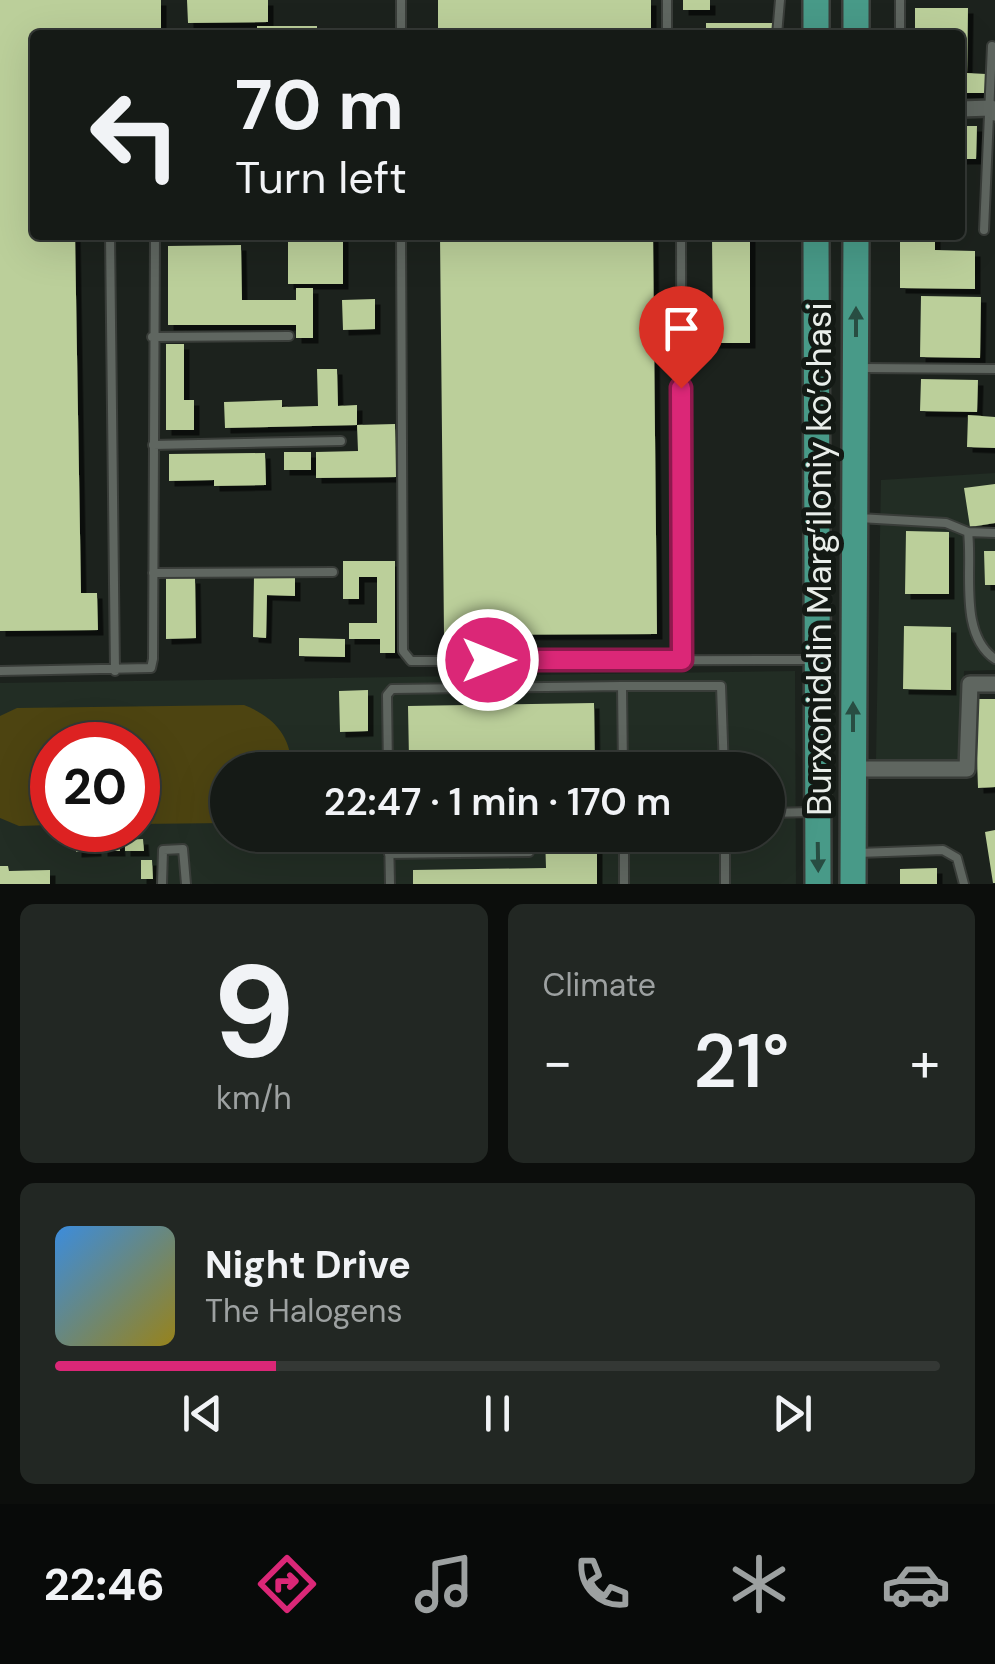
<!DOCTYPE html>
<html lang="en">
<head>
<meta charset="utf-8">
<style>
	:root { --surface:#151a16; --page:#222723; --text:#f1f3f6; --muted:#9da1a1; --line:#343835; --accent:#db2777 }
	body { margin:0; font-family:"DM Sans",sans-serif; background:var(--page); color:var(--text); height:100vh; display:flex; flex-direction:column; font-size:38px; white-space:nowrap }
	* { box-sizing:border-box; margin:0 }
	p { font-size:32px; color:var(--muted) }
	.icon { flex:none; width:55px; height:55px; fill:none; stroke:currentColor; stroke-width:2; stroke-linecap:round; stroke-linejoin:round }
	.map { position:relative; height:884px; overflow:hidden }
	.side { display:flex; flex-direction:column; gap:20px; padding:20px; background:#0c0e0c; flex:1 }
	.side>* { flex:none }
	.guide { position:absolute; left:30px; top:30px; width:935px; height:210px; border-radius:10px; box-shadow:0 10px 40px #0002,0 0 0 2px var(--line); background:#151a16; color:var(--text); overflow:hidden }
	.speed { position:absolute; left:30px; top:722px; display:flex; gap:20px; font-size:50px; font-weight:700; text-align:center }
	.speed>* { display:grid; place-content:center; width:130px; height:130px; border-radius:50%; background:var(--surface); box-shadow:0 10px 40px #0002,0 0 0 2px var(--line); line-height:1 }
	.speed .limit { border:15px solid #d22; background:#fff; color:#111 }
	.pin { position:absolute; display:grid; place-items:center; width:85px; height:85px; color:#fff; margin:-102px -42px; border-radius:50% 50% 50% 0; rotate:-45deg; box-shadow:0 0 10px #0007 }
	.pin .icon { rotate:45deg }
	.me { position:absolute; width:110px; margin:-55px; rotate:90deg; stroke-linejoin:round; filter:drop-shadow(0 0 8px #0008) }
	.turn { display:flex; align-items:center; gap:35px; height:210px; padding:0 40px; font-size:45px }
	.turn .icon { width:130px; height:130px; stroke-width:2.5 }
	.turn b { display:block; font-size:70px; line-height:85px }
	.big { font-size:75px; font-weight:600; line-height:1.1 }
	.side .tile { flex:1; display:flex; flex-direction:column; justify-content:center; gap:15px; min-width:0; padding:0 35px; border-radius:15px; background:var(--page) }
	.side .dial { align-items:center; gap:0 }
	.dial b { font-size:130px; line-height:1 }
	.song { display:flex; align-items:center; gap:30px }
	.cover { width:120px; height:120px; border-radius:15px; background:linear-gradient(135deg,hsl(210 70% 55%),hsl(50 70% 35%)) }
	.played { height:10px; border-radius:5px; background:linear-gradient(90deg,var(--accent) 25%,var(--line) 25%) }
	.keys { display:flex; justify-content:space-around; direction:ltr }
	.heat { display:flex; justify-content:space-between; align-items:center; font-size:55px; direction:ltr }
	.side .tiles { flex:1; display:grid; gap:20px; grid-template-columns:1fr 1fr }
	.tile:last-child { grid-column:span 2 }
	.trip { position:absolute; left:210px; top:752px; width:575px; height:100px; border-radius:50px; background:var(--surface); box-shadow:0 10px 40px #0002,0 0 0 2px var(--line); font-weight:600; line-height:100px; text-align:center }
	.tabs { display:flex; height:160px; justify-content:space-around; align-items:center; background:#080a09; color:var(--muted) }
	.tabs .icon { width:70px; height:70px }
	.tabs .active { color:var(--accent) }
	.tabs b { font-size:45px; color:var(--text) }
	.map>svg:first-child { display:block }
</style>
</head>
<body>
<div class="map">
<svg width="995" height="884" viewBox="0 0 995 884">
	<defs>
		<filter id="shadow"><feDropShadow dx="5.5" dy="5.5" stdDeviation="0" flood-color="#0009"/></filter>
	</defs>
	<rect width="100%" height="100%" fill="#1c221d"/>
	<!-- built -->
	<path fill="#222d24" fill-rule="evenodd" d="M995 473V670L964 671 962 762 876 759 881 480Z
		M795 671 796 884H0V683ZM52 745H138V830H52ZM228 770H768V835H228Z"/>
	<!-- green -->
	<path fill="#4d4411" d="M244 705C273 716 293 737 291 770H228L227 823 138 824V745H52V825L19 826 0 818V716L17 708Z"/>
	<!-- building -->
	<path fill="#bbcf9a" filter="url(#shadow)" d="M0 0H161V35H35V235H75L81 593H97L98 630 0 631Z
		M187 0H268V22L188 23Z
		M438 0H651V35H438Z
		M683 0H710V10H683Z
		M915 8H968L967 73 986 74V93H960V35H915Z
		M706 23H774V35H706Z
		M257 26H317V35H257Z
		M960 126H977L976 159H960Z
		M288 235H343V284H288Z
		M440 235H653L657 634 444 635Z
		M712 235H750V343H713Z
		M900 235H935V250L975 251V289L900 288Z
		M241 245 242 300H296V288H313V338H296V325H168V246Z
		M921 296 981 297 980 358 920 357Z
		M375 299V329L343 330 342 300Z
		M166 344H184V400H194V430H166Z
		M317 369H337L338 406 357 405V425L225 428 224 402 282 400V407L318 406Z
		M921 379 978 380 977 412 920 411Z
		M968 415 995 417V448L967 447Z
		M395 424 396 477 316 478V452L358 451 357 425Z
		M284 452H311V470H284Z
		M265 453 266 485 214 486V480L169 481V454Z
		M995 484V523L970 527 964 488Z
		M906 531 949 532V594H905Z
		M984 551H995V585H985Z
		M343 561H395V653H380V639H349V623H377V577H359V599H343Z
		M254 576 295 577V596L267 595 266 638 253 637Z
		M166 578H195L196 638 166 639Z
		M904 626 951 627V690L903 689Z
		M299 638 345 639V657L299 656Z
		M368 690V731L340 732 339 691Z
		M975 699H995V787L978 788Z
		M594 703 595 770H542V757L409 759 408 706Z
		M995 830V883H993L985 832Z
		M545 835H597V884H413V870L546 868Z
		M143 839 144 851H125V840Z
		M102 840H119L120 851H102Z
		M76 841H96V851L76 852Z
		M141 860H152L153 879H141Z
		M0 866H8L9 871 50 870V884H0Z
		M937 868V884H900V869Z"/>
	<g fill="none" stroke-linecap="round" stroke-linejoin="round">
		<!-- lane casing -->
		<g stroke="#393d39" stroke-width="12">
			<path id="lane" d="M667 0V35
				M900 0V35
				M401 35V0
				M777 35 780 0
				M984 230 992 46
				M110 235 115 671
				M401 235 403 651 411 661 812 660
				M681 235 682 660
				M152 337 289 336
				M860 368 995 369
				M153 445 341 441
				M859 518 946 523 968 532 995 533
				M968 532C973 570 958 634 995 659
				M153 573 333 572
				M0 671 151 668 153 659 155 235
				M622 686H721L724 770
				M388 769 528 767
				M388 770 387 695 392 689 622 686 623 770
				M768 813 813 812
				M389 835 390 884
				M725 835V884
				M858 853 943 850 957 858 964 884
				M389 854 529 852
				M162 884 163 850 183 849 186 884
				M624 884V847L631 835"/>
		</g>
		<!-- street casing -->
		<g stroke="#393d39" stroke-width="20">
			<path id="street" d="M960 109 991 108 995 113
				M852 769H967L970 684H995"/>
		</g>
		<!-- primary casing -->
		<g stroke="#393d39" stroke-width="30">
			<path id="primary" d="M816 0V35
				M856 0V35
				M816 235 818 884
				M853 884 856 235"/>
		</g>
		<!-- lane -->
		<use href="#lane" stroke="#5f6660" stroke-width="8"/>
		<!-- street -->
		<use href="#street" stroke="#5f6660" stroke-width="15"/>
		<!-- primary -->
		<use href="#primary" stroke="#489a88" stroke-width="25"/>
	</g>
	<!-- one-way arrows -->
	<defs><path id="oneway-solid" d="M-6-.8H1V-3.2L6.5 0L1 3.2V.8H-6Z" transform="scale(2.5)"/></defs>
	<g fill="#284d42">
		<use href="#oneway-solid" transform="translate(856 322) rotate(-90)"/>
		<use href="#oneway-solid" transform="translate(853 717) rotate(-90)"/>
		<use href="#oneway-solid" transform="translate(818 857) rotate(89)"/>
	</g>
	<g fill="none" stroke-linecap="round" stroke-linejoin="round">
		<!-- route casing -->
		<g stroke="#8e194d" stroke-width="25">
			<path id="route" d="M488 660H682L681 388"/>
		</g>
		<!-- route -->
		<use href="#route" stroke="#db2777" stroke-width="18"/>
	</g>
	<g text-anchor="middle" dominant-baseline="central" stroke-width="10" stroke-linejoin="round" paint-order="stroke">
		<!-- street labels -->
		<g font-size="35" fill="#e9eeea" stroke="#131914">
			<text transform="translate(819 559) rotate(-90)">Burxoniddin Marg’iloniy ko’chasi</text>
		</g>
	</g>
</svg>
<div class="speed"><div class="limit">20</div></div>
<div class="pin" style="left:681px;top:388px;background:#d93025"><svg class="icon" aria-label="arrive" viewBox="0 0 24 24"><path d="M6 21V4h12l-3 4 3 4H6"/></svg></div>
<svg class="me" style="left:488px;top:660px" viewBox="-20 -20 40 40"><circle r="17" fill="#db2777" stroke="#fff" stroke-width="3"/><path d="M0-11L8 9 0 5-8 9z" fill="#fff"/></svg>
<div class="trip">22:47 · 1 min · 170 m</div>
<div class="guide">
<div class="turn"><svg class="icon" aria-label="left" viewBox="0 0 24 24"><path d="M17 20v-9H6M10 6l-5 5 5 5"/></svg><div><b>70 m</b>Turn left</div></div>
</div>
</div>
<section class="side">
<div class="tiles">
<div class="tile dial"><b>9</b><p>km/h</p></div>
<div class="tile"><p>Climate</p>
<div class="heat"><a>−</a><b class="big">21°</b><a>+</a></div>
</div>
<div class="tile">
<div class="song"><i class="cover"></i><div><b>Night Drive</b><p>The Halogens</p></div></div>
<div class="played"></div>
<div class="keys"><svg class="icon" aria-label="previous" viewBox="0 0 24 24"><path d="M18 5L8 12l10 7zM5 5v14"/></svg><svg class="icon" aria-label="pause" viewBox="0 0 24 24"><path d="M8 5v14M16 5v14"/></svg><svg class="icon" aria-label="next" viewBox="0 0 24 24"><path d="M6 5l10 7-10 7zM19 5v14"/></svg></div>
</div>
</div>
</section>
<nav class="tabs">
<b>22:46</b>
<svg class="icon active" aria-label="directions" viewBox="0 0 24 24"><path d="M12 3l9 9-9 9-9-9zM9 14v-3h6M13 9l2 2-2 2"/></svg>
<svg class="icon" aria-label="music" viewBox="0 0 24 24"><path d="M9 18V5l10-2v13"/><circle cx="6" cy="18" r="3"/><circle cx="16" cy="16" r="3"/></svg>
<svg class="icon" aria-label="phone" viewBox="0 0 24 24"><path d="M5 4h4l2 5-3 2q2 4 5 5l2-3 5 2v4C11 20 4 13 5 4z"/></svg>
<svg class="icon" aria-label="climate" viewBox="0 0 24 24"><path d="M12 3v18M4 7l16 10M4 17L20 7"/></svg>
<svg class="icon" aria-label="car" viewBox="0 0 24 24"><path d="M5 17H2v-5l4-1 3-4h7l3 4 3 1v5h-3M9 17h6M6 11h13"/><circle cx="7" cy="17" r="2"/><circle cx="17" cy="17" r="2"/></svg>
</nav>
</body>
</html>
